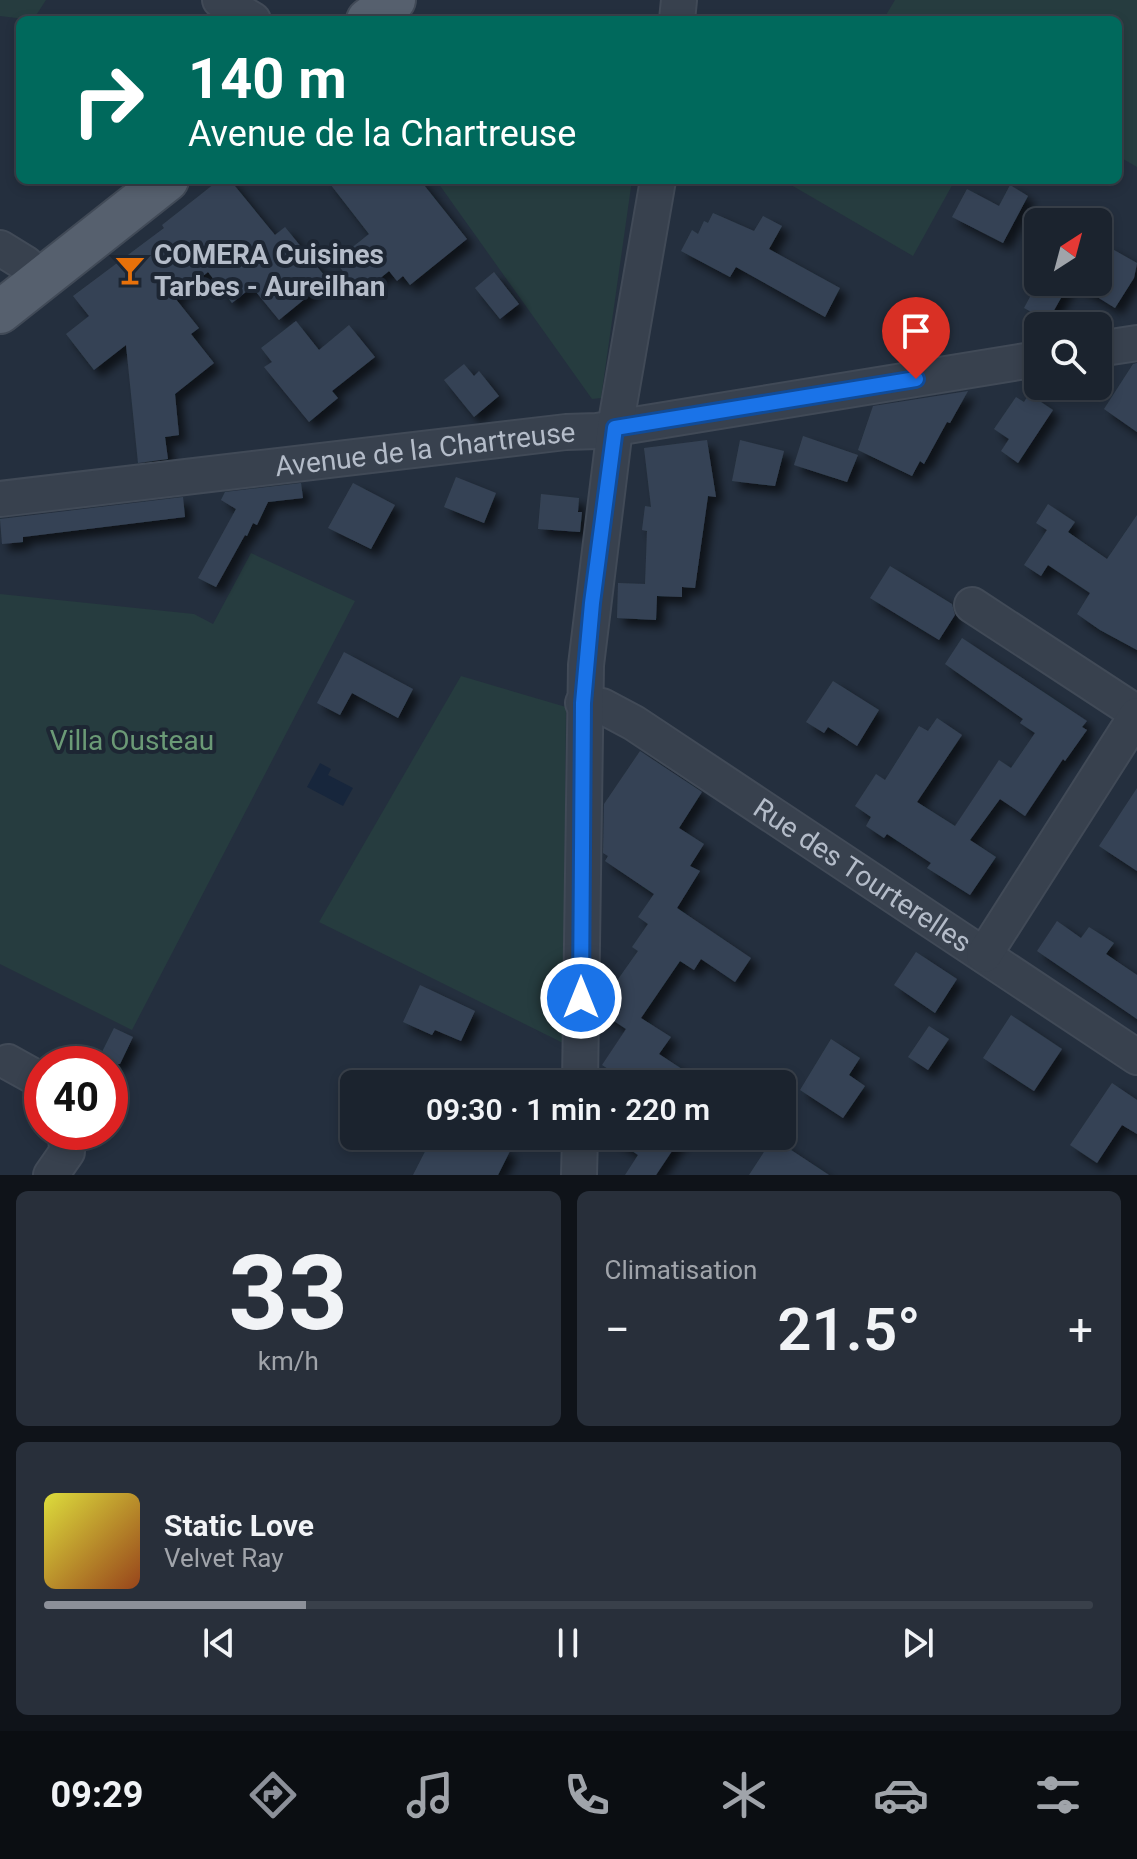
<!DOCTYPE html>
<html lang="fr">
<head>
<meta charset="utf-8">
<style>
	:root { --surface:#1b232e; --page:#282f3a; --text:#f1f3f6; --muted:#a0a4aa; --line:#39404a; --accent:#8c9099 }
	body { margin:0; font-family:Roboto,sans-serif; background:var(--page); color:var(--text); height:100vh; display:flex; flex-direction:column; font-size:30px; white-space:nowrap }
	* { box-sizing:border-box; margin:0 }
	p { font-size:26px; color:var(--muted) }
	.icon { flex:none; width:44px; height:44px; fill:none; stroke:currentColor; stroke-width:2; stroke-linecap:round; stroke-linejoin:round }
	.map { position:relative; height:1175px; overflow:hidden }
	.side { display:flex; flex-direction:column; gap:16px; padding:16px; background:#0f1319; flex:1 }
	.side>* { flex:none }
	.banner { position:absolute; left:16px; top:16px; width:1106px; height:168px; border-radius:12px; box-shadow:0 4px 12px #0003,0 0 0 2px var(--line); background:#00695c; color:#fff; overflow:hidden }
	.needle { width:52px; rotate:36deg }
	.controls { position:absolute; left:1024px; top:208px; display:grid; gap:16px }
	.controls a { display:grid; place-items:center; width:88px; height:88px; border-radius:12px; background:var(--surface); box-shadow:0 4px 12px #0003,0 0 0 2px var(--line); font-size:40px }
	.speed { position:absolute; left:24px; top:1046px; display:flex; gap:16px; font-size:40px; font-weight:700; text-align:center }
	.speed>* { display:grid; place-content:center; width:104px; height:104px; border-radius:50%; background:var(--surface); box-shadow:0 4px 12px #0003,0 0 0 2px var(--line); line-height:1 }
	.speed .limit { border:12px solid #d22; background:#fff; color:#111 }
	.pin { position:absolute; display:grid; place-items:center; width:68px; height:68px; color:#fff; margin:-82px -34px; border-radius:50% 50% 50% 0; rotate:-45deg; box-shadow:0 0 8px #0007 }
	.pin .icon { rotate:45deg }
	.me { position:absolute; width:88px; margin:-44px; rotate:0deg; stroke-linejoin:round; filter:drop-shadow(0 0 6px #0008) }
	.turn { display:flex; align-items:center; gap:28px; height:168px; padding:0 40px; font-size:36px }
	.turn .icon { width:104px; height:104px; stroke-width:2.5 }
	.turn b { display:block; font-size:56px; line-height:68px }
	.big { font-size:60px; font-weight:600; line-height:1.1 }
	.side .card { flex:1; display:flex; flex-direction:column; justify-content:center; gap:12px; min-width:0; padding:0 28px; border-radius:12px; background:var(--page) }
	.side .dial { align-items:center; gap:0 }
	.dial b { font-size:104px; line-height:1 }
	.song { display:flex; align-items:center; gap:24px }
	.cover { width:96px; height:96px; border-radius:12px; background:linear-gradient(135deg,hsl(60 70% 55%),hsl(20 70% 35%)) }
	.played { height:8px; border-radius:4px; background:linear-gradient(90deg,var(--accent) 25%,var(--line) 25%) }
	.keys { display:flex; justify-content:space-around; direction:ltr }
	.heat { display:flex; justify-content:space-between; align-items:center; font-size:44px; direction:ltr }
	.side .tiles { flex:1; display:grid; gap:16px; grid-template-columns:1fr 1fr }
	.card:last-child { grid-column:span 2 }
	.trip { position:absolute; left:340px; top:1070px; width:456px; height:80px; border-radius:12px; background:var(--surface); box-shadow:0 4px 12px #0003,0 0 0 2px var(--line); font-weight:600; line-height:80px; text-align:center }
	.dock { display:flex; height:128px; justify-content:space-around; align-items:center; background:#0b0e12; color:var(--muted) }
	.dock .icon { width:56px; height:56px }
	.dock .on { color:var(--accent) }
	.dock b { font-size:36px; color:var(--text) }
	.map>svg:first-child { display:block }
</style>
</head>
<body>
<div class="map">
<svg width="1137" height="1175" viewBox="0 0 1137 1175">
	<defs>
		<filter id="shadow"><feDropShadow dx="7" dy="7" stdDeviation="4" flood-color="#0009"/></filter>
	</defs>
	<rect width="100%" height="100%" fill="#242f3e"/>
	<!-- green -->
	<path fill="#263c3f" d="M0 0H46L33 20 0 16Z
		M895 0H1137V167L1118 156V20H883Z
		M436 180H632L601 398 592 399Z
		M788 180H955L913 256 786 182Z
		M251 553 355 601 132 1030 0 964V594L194 614 213 624Z
		M461 676 566 707 563 1043 319 922Z"/>
	<!-- water -->
	<path fill="#17263c" d="M320 763 331 769 328 775 353 788 343 806 307 787Z"/>
	<!-- building -->
	<path fill="#364354" filter="url(#shadow)" d="M219 180H230L275 235 285 227 328 280 279 320 252 287 232 303 208 272 175 298 199 328 191 334 214 363 175 394 179 435 165 437 168 459 138 463 126 345 94 370 66 334 89 316 73 296 164 228 162 225Z
		M327 180H420L467 239 410 285 403 276 397 281 389 271 361 294 335 261 369 234Z
		M1010 185 1028 196 1003 243 952 217 967 189 999 206Z
		M713 213 754 231 763 216 782 226 769 249 840 288 825 317 736 267 730 277 681 251 692 230 698 234 704 221 708 223Z
		M1107 246 1137 263 1134 278 1115 308 1073 282H1098V261Z
		M494 272 519 304 500 319 475 288Z
		M1038 282H1070L1048 321 1024 308Z
		M296 321 319 350 349 325 375 357 332 391 338 398 309 422 264 367 272 362 261 348Z
		M1137 363V432L1104 409 1133 364Z
		M464 364 474 376 479 371 499 396 474 417 444 380Z
		M968 391 950 423 947 422 924 464 920 461 912 476 858 450 873 406Z
		M1029 394 1053 410 1018 463 1001 451 1009 439 994 429 1016 397 1024 402Z
		M803 436 858 455 847 482 794 465Z
		M707 440 716 497 708 496 695 588 682 587V597L657 596 656 620 617 618 618 583 645 584 647 531 642 530 645 506 651 507 644 448Z
		M740 440 784 451 775 486 732 481Z
		M456 477 496 493 484 523 444 507Z
		M301 483 303 498 268 502 257 525 253 523 247 536 245 535 216 587 198 578 236 509 221 500 225 492Z
		M353 483 395 505 371 549 328 528Z
		M541 494 579 498 578 512H582L580 532 538 529Z
		M183 497 185 517 23 537V542L2 544 0 519Z
		M1048 504 1075 522 1068 532 1107 559 1137 515V650L1100 630 1077 614 1090 593 1048 565 1041 576 1024 565 1047 530 1036 523Z
		M890 566 952 604 955 615 939 640 870 598Z
		M962 638 1087 721 1082 727 1087 730 1065 761 1063 759 1025 816 1000 799 970 840 996 857 970 895 927 868 931 863 887 834 884 838 866 826 871 817 855 806 876 774 885 780 919 726 928 731 937 718 962 735 917 802 955 826 999 760 1011 768 1035 733 1020 723 1023 719 945 664Z
		M344 652 413 689 398 718 352 693 340 715 317 703Z
		M833 681 879 710 857 746 828 727 824 733 806 722Z
		M640 751 702 792 679 828 704 844 690 866 700 871 677 908 751 958 735 982 701 959 694 970 680 961 641 1018 671 1037 659 1054 705 1084H631L602 1065 626 1029 602 1013 620 985 616 982 638 951 632 947 648 924 638 917 654 894 605 861 608 856 603 853 604 804Z
		M1137 788V871L1099 846Z
		M1057 921 1081 938 1089 927 1114 943 1106 954 1137 975V1019L1037 951Z
		M916 952 957 979 935 1013 894 985Z
		M420 985 475 1011 461 1041 435 1030 432 1035 403 1022Z
		M1011 1015 1062 1049 1034 1091 983 1058Z
		M929 1026 949 1039 928 1070 908 1057Z
		M114 1028 133 1037 120 1064H96Z
		M831 1039 860 1058 849 1075 865 1086 843 1118 800 1090Z
		M1112 1083 1137 1100V1134L1122 1125 1097 1163 1070 1145Z
		M433 1136H479L510 1151 498 1175H413Z
		M610 1136H682L656 1175H625L638 1155Z
		M773 1138 829 1175H749Z"/>
	<g fill="none" stroke-linecap="round" stroke-linejoin="round">
		<!-- minor casing -->
		<g stroke="#414a57" stroke-width="38">
			<g id="minor">
				<path d="M220 0 253 20"/>
				<path d="M677 20 679 0"/>
				<path d="M0 248 26 264 39 280"/>
				<path d="M1098 349 1137 343"/>
				<path id="s1" d="M0 499 566 432 597 431 1038 359"/>
				<path d="M972 605 1137 713"/>
				<path id="s2" d="M583 703 602 706 634 723 1137 1057"/>
				<path d="M984 955 1137 715"/>
				<path d="M8 1062 35 1077 42 1084"/>
				<path d="M580 1084 586 665 615 428 658 180"/>
				<path d="M51 1175 67 1152 66 1132"/>
				<path d="M579 1175 580 1136"/>
			</g>
		</g>
		<!-- major casing -->
		<g stroke="#414a57" stroke-width="46">
			<path id="major" d="M368 20 394 0
				M0 312 167 180"/>
		</g>
		<!-- minor -->
		<use href="#minor" stroke="#38414e" stroke-width="34"/>
		<!-- major -->
		<use href="#major" stroke="#56606e" stroke-width="42"/>
	</g>
	<g fill="none" stroke-linecap="round" stroke-linejoin="round">
		<!-- route casing -->
		<g stroke="#114b97" stroke-width="20">
			<path id="route" d="M581 998 583 703 592 603 615 428 916 379"/>
		</g>
		<!-- route -->
		<use href="#route" stroke="#1a73e8" stroke-width="14"/>
	</g>
	<!-- icons -->
	<defs>
		<g id="bar-bare" transform="scale(2.4)"><path d="M-6-5H6L.8 .8V4.5H3.5V6h-7V4.5H-.8V.8Z" fill="#e8710a" stroke="#1d2633" stroke-width="2.5" paint-order="stroke"/></g>
	</defs>
	<g fill-rule="evenodd">
		<use href="#bar-bare" x="130" y="270"/>
	</g>
	<g text-anchor="middle" dominant-baseline="central" stroke-width="8" stroke-linejoin="round" paint-order="stroke">
		<!-- poi labels -->
		<g font-size="28" font-weight="bold" fill="#b4bcc9" stroke="#1d2633" text-anchor="start">
			<text x="154" y="254">COMERA Cuisines<tspan x="154" dy="32">Tarbes - Aureilhan</tspan></text>
		</g>
		<!-- street labels -->
		<g font-size="28" fill="#b4bcc9" stroke="#1d2633">
			<text stroke="none"><textPath href="#s1" startOffset="428">Avenue de la Chartreuse</textPath></text>
			<text stroke="none"><textPath href="#s2" startOffset="330">Rue des Tourterelles</textPath></text>
		</g>
		<!-- park labels -->
		<g font-size="28" fill="#6b9a76" stroke="#1d2633">
			<text x="132" y="740">Villa Ousteau</text>
		</g>
	</g>
</svg>
<div class="controls">
<a><svg class="needle" viewBox="-14 -14 28 28"><path d="M0-13l5 13h-10z" fill="#e53935"/><path d="M0 13l5-13h-10z" fill="#a0a4aa"/></svg></a>
<a><svg class="icon" aria-label="search" viewBox="0 0 24 24"><circle cx="10" cy="10" r="6"/><path d="M15 15l6 6"/></svg></a>
</div>
<div class="speed"><div class="limit">40</div></div>
<div class="pin" style="left:916px;top:379px;background:#d93025"><svg class="icon" aria-label="arrive" viewBox="0 0 24 24"><path d="M6 21V4h12l-3 4 3 4H6"/></svg></div>
<svg class="me" style="left:581px;top:998px" viewBox="-20 -20 40 40"><circle r="17" fill="#1a73e8" stroke="#fff" stroke-width="3"/><path d="M0-11L8 9 0 5-8 9z" fill="#fff"/></svg>
<div class="trip">09:30 · 1 min · 220 m</div>
<div class="banner">
<div class="turn"><svg class="icon" aria-label="right" viewBox="0 0 24 24"><path d="M7 20v-9h11M14 6l5 5-5 5"/></svg><div><b>140 m</b>Avenue de la Chartreuse</div></div>
</div>
</div>
<section class="side">
<div class="tiles">
<div class="card dial"><b>33</b><p>km/h</p></div>
<div class="card"><p>Climatisation</p>
<div class="heat"><a>−</a><b class="big">21.5°</b><a>+</a></div>
</div>
<div class="card">
<div class="song"><i class="cover"></i><div><b>Static Love</b><p>Velvet Ray</p></div></div>
<div class="played"></div>
<div class="keys"><svg class="icon" aria-label="previous" viewBox="0 0 24 24"><path d="M18 5L8 12l10 7zM5 5v14"/></svg><svg class="icon" aria-label="pause" viewBox="0 0 24 24"><path d="M8 5v14M16 5v14"/></svg><svg class="icon" aria-label="next" viewBox="0 0 24 24"><path d="M6 5l10 7-10 7zM19 5v14"/></svg></div>
</div>
</div>
</section>
<nav class="dock">
<b>09:29</b>
<svg class="icon on" aria-label="directions" viewBox="0 0 24 24"><path d="M12 3l9 9-9 9-9-9zM9 14v-3h6M13 9l2 2-2 2"/></svg>
<svg class="icon" aria-label="music" viewBox="0 0 24 24"><path d="M9 18V5l10-2v13"/><circle cx="6" cy="18" r="3"/><circle cx="16" cy="16" r="3"/></svg>
<svg class="icon" aria-label="phone" viewBox="0 0 24 24"><path d="M5 4h4l2 5-3 2q2 4 5 5l2-3 5 2v4C11 20 4 13 5 4z"/></svg>
<svg class="icon" aria-label="climate" viewBox="0 0 24 24"><path d="M12 3v18M4 7l16 10M4 17L20 7"/></svg>
<svg class="icon" aria-label="car" viewBox="0 0 24 24"><path d="M5 17H2v-5l4-1 3-4h7l3 4 3 1v5h-3M9 17h6M6 11h13"/><circle cx="7" cy="17" r="2"/><circle cx="17" cy="17" r="2"/></svg>
<svg class="icon" aria-label="filters" viewBox="0 0 24 24"><path d="M4 7h16M4 17h16"/><circle cx="9" cy="7" r="2"/><circle cx="15" cy="17" r="2"/></svg>
</nav>
</body>
</html>
